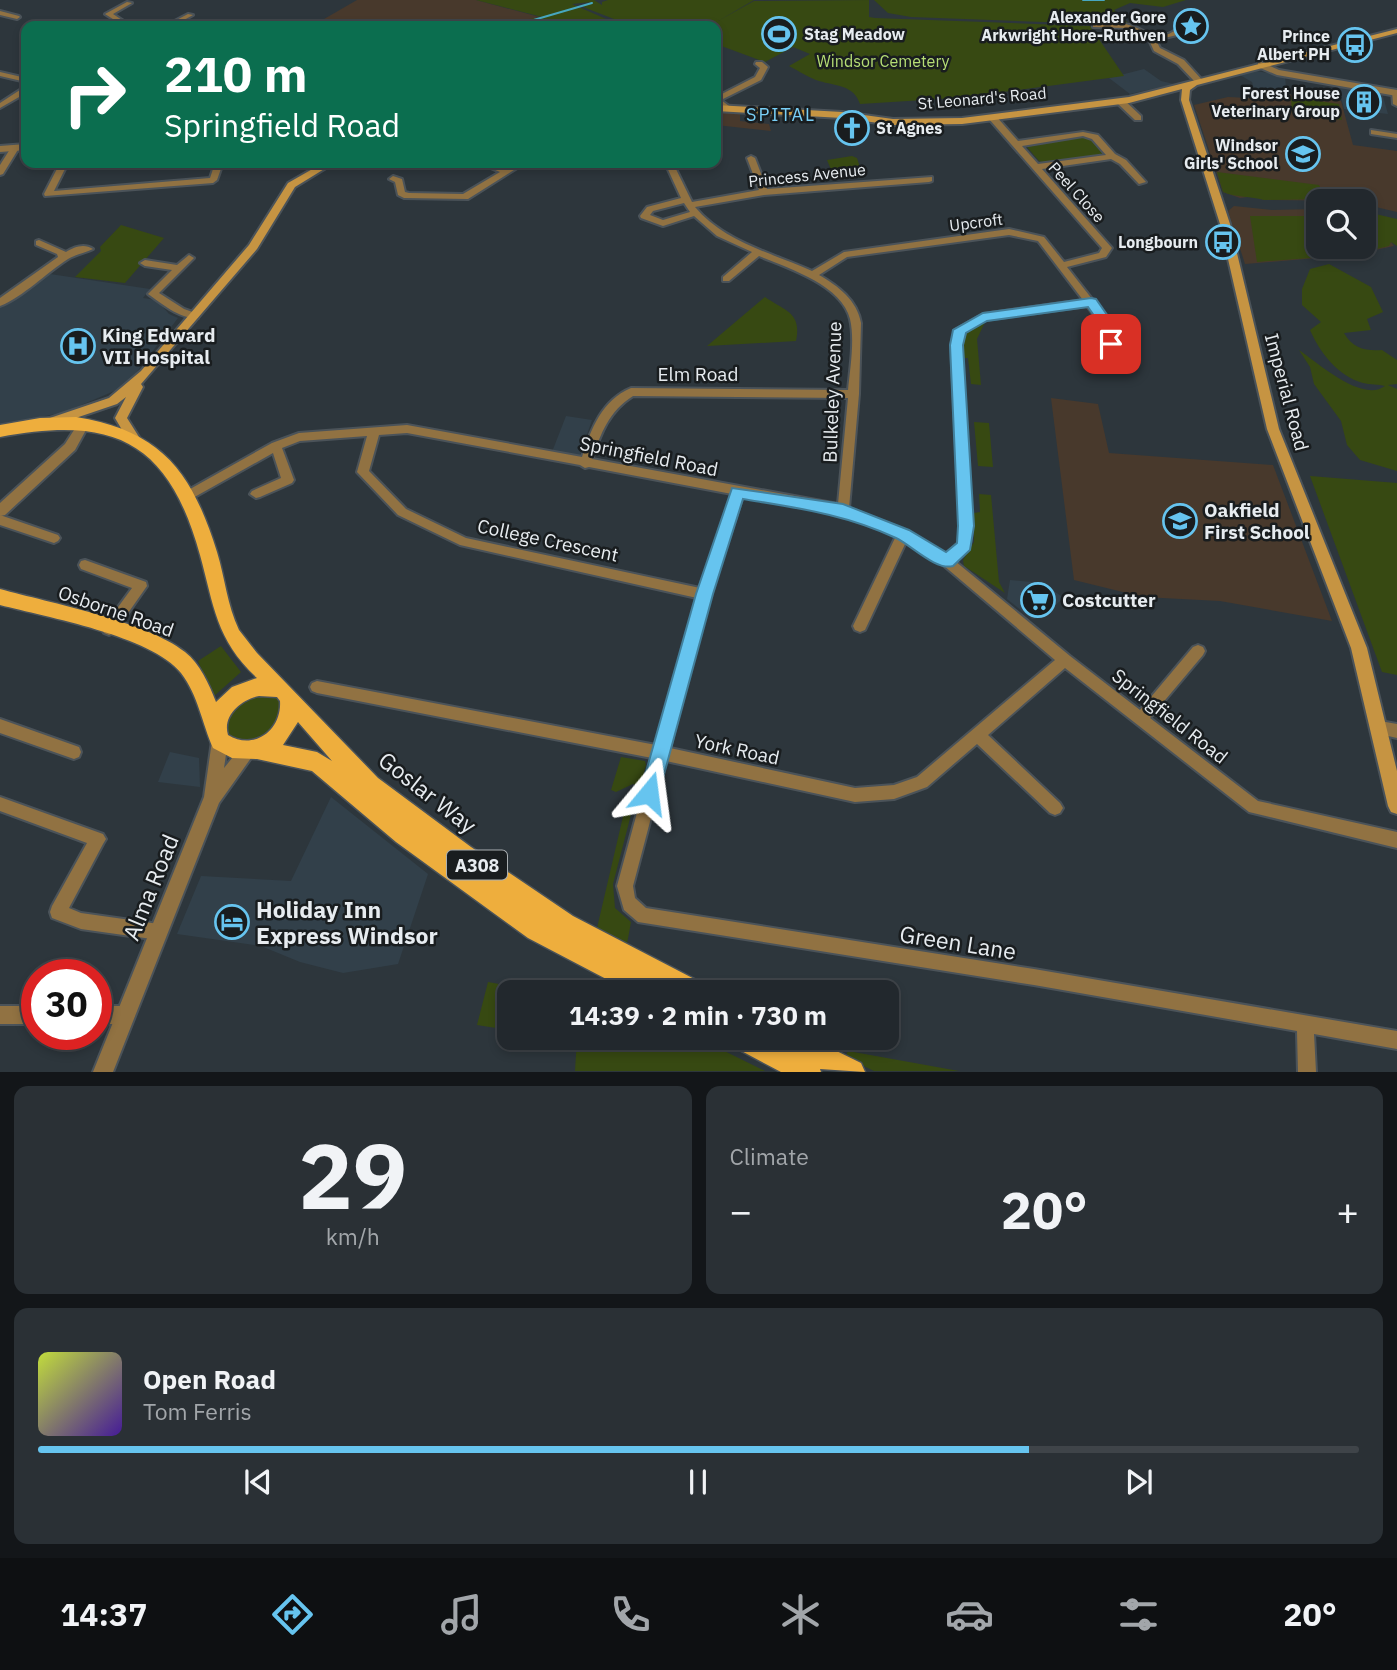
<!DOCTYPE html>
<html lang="en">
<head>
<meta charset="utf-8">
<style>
	:root { --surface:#22282d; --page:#2a3035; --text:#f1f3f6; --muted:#a2a6aa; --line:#3f4449; --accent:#66c4ef }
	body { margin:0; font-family:"IBM Plex Sans",sans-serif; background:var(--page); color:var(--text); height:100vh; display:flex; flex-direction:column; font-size:26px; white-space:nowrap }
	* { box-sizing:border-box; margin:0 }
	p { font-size:23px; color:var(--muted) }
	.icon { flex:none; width:38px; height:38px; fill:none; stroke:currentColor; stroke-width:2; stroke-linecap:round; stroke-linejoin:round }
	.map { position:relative; height:1072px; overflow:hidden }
	.sheet { display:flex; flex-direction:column; gap:14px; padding:14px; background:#131619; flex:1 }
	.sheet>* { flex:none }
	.hud { position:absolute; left:21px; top:21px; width:700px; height:147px; border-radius:14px; box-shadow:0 4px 10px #0003,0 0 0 2px var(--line); background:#0b6e4f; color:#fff; overflow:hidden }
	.controls { position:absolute; left:1306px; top:189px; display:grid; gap:14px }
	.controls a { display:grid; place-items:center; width:70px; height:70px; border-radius:14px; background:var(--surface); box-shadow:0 4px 10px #0003,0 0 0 2px var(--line); font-size:35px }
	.speed { position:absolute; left:21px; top:959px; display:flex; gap:14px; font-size:35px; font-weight:700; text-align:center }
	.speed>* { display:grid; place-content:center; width:91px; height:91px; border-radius:50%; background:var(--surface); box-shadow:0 4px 10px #0003,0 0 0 2px var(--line); line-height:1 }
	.speed .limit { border:10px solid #d22; background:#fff; color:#111 }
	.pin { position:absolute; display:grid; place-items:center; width:60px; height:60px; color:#fff; margin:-30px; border-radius:14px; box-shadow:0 4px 10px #0006 }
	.me { position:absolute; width:77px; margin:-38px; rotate:16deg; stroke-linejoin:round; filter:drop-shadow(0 0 5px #0008) }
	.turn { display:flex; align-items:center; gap:24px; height:147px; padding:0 28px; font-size:32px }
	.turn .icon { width:91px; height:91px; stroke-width:2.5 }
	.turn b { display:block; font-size:49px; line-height:60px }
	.big { font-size:52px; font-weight:800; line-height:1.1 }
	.sheet .widget { flex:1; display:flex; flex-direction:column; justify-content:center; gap:10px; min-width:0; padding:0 24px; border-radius:14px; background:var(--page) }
	.sheet .dial { align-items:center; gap:0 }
	.dial b { font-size:91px; line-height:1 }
	.song { display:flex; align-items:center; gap:21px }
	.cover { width:84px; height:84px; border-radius:10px; background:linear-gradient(135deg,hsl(70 70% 55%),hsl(260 70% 35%)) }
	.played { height:7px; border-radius:4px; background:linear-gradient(90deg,var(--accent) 75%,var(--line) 75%) }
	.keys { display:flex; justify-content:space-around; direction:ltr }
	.heat { display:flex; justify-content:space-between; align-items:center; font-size:38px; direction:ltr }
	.sheet .tiles { flex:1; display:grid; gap:14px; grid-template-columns:1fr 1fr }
	.widget:last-child { grid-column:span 2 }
	.trip { position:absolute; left:497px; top:980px; width:402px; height:70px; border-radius:14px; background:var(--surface); box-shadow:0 4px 10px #0003,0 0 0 2px var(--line); font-weight:800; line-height:70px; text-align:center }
	.dock { display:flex; height:112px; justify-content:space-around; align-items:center; background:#0e1012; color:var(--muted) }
	.dock .icon { width:49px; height:49px }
	.dock .on { color:var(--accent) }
	.dock b { font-size:32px; color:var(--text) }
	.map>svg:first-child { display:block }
</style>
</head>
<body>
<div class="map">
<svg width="1397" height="1072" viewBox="0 0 1397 1072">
	<rect width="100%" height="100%" fill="#2d363c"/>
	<!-- built -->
	<path fill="#32404a" d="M1144 69 1161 81 1174 84 1130 94 1109 78Z
		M1256 71 1285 76 1287 100 1257 99 1252 82 1240 75Z
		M1338 85 1382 93 1388 114 1344 109Z
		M50 274 150 289 143 298 157 300 169 314 178 318 126 386 65 412 0 425V305Z
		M566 416 592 420 580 455 552 452Z
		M1010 580 1042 583 1064 598 1039 618 1032 619 1007 599Z
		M170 752 199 758 200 787 158 782Z
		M331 797 428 874 398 964 343 973 300 962 261 946 177 934 201 876 291 881Z"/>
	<!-- education -->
	<path fill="#48392c" d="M357 0H476L543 18 517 21 508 26H312Z
		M1286 94 1341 101 1353 145 1397 151V212L1363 204V201L1264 200 1255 196 1240 198 1223 192 1194 105 1228 97 1286 100Z
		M716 112 740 113V121L769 124 771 131 716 125Z
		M1234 206 1272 210 1318 209V247H1363V212L1371 213 1394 246 1351 255 1245 264 1228 211Z
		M1051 398 1098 404 1109 453 1273 465 1332 621 1220 601 1143 597 1074 580Z"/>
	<!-- green -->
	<path fill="#374912" d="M476 0H594L602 5V2L608 0H754L718 21 754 1 869 0V17L875 18 1090 26 1124 76 956 98 860 104C854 85 836 86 819 81 809 78 799 71 789 66L810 54 793 47 765 62 716 44V26H632L583 7 591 2 572 4 622 26H508L517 21 542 17Z
		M874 0H1186L1163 7 1130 3 1114 10 1128 23 1125 25 911 17 888 13Z
		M1291 97 1339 104 1342 120 1292 113Z
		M1091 136 1108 153 1045 163 1039 161 1027 147Z
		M852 156 857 158 863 177 835 179 827 160Z
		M1217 172 1319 185 1326 199 1264 200C1250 196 1238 198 1223 192Z
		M1371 213 1397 219V246L1391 242 1389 246 1350 255 1257 262 1250 216H1318V247H1363V217H1371Z
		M121 225 164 238 125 283 75 277 101 251 100 247Z
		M1329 264 1371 287 1383 312 1367 319 1371 330 1344 333C1353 349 1366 351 1382 350L1397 360V384L1388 385 1397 389V471L1360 460 1347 445 1341 421 1314 384 1310 367 1299 350C1318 363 1362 403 1385 386 1379 384 1370 385 1363 383 1338 376 1320 353 1310 330L1321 322 1302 305V289L1310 269Z
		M765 297C785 311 802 312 796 341L707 346Z
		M986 320 977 339 981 385 971 384 968 358H962C961 338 965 326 986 320Z
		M974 422 989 423 993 467 978 466Z
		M1310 476 1397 483V675L1382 672Z
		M979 494 991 495 999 582 1005 593 964 566 963 560 974 542V513L980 512Z
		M221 646 241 672 213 697 198 661Z
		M243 694 279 697 283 704 280 723 253 744 225 740 221 716Z
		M621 757 645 761 646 765 640 786 633 784 616 792 611 790Z
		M635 799 613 884 615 908 631 922 627 944 597 928 625 808 629 801Z
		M488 982 542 992H509V1030L477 1025Z
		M577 1038H698L765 1071H575Z
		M848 1051 959 1071H874L845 1057Z"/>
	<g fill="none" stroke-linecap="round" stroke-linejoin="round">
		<!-- stream -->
		<path stroke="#47a7c0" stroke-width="2" d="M1083 0H1104
			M513 26 592 3"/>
		<!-- minor casing -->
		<g stroke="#4b5359" stroke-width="4">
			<path id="minor" d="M127 2 132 3 113 14 131 26H124L105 14Z
				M0 11 19 16 20 17 17 19 0 15Z
				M188 14 193 15 173 26H165Z
				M223 22 226 24 225 25 216 26Z
				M1095 24C1105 24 1119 22 1129 25 1151 32 1158 45 1181 26H1185V28L1177 35 1156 40 1160 48 1184 60 1203 81 1196 83 1178 64 1154 51 1149 40 1125 28 1093 27V25Z
				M756 62H762L768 67 761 80 721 100 729 106V110H723L716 104V97L755 77 760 68 755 64Z
				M0 72 26 78V82L0 76Z
				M23 88H26V93L0 108V103Z
				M1392 90H1397V106L1393 104Z
				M1117 99H1123L1141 116V120H1135L1117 103Z
				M989 115H995L1018 141 1083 132 1098 135 1115 154 1126 160 1146 182 1139 184 1120 164 1111 159 1042 169 1112 248 1106 257 1067 267 1110 322 1122 366 1117 370 1112 366 1100 323 1087 306 985 320 965 332 961 345 972 526 970 545 955 561 1070 656 1140 710 1193 647 1198 645 1203 647 1205 651 1203 655 1150 718 1258 801 1397 832V848L1249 812 1065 668 988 735 1060 803 1063 808 1060 813 1055 815 1050 813 977 744 927 787 894 799 855 802 666 761 633 886 635 898 646 908 1034 969 1397 1031V1049L1314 1034 1316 1072H1298L1297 1031 1034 985 638 922 624 910 617 886 652 758 317 693 312 691 310 687 312 683 317 681 656 745 697 598 460 545 398 515 357 472 367 436 300 441 282 448 294 480 292 483 260 497 256 498 250 494 252 491 281 478 273 453 191 499H183L181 496 183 493 272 443 299 433 407 425 582 457C591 429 602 400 631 388L848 390C850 370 855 339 850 319 842 285 788 268 759 256L729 281H723V277L752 252 717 236 694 216 663 226 641 218 640 216 647 207 681 198 665 163H673L692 202 759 190 747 158 751 156 755 158 767 189 932 177V181L929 182 764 195 695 207C724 242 772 253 812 271L844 252 1009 229 1044 237 1064 262 1099 253 1102 248 989 119ZM1083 136 1092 139 1106 155 1038 164 1022 146ZM684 203 690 212 663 220 650 215 653 211ZM1009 235 1038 241 1083 300 983 314 955 330 951 345 960 526 958 543 946 554 907 531 849 508 859 394 861 323C857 300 838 286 819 275L847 257ZM633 396 848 398 838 504 592 459C601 433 609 411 633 396ZM407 433 580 465 585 468 589 467 732 494 700 588 466 538 406 509 369 471 379 435ZM743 496 841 514 896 536 853 626 855 630 860 632 865 630 906 542 943 565 1055 660 917 777 894 785 855 788 670 748 710 594Z
				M1371 130 1397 134V138L1371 134Z
				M12 146 19 148 3 174 0 175V165Z
				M60 163H68L54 191 210 178 215 163H223L217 180 213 183 45 196 44 194Z
				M479 163H490L506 169 516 163H525L468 199 404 198 398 195 395 182 389 179 393 176 402 179 405 192 409 193 463 194 500 172Z
				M39 240 66 252C74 247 84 243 93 249 85 253 76 254 68 259 46 273 23 297 0 306V298L58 257 57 254 36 245V241Z
				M189 255 194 258 159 293 184 309 198 314V318C180 319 162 304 148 294L172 270 145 266 140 263 145 260 177 265Z
				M0 515 58 535 60 538 58 541 54 543 0 525Z
				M85 560 146 582 147 586 114 633 109 635 104 633 102 629 132 588 81 569 79 565 81 561Z
				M0 719 79 747 81 752 79 757 74 759 0 733Z
				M1380 721 1397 724V738L1375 733 1373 728 1375 723Z
				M0 797 103 834 106 839 103 844 69 908 81 913 159 924 165 926 167 932 165 938 159 940 81 929 52 918 50 912 52 906 87 843 0 811Z
				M0 1006H37V1024H0Z
				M96 1006H126L132 1009 135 1015 132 1021 126 1024H96Z"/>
		</g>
		<!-- tertiary casing -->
		<g stroke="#4b5359" stroke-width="4">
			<path id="tertiary" d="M1261 62 1279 70 1397 90V96L1277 75 1258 67V63Z
				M26 144V150L0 152V146Z
				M76 417 80 418 86 430 75 450 5 515 0 516V503L65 444 74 430 70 421Z
				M220 733 226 736 228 741 224 768 242 746 248 743 254 746 256 751 219 803 113 1072H93L204 797 212 741 214 736Z"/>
		</g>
		<!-- secondary casing -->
		<g stroke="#4b5359" stroke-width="4">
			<path id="secondary" d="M1397 29V33L1197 85 1190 90 1189 100 1230 224 1279 429 1367 648 1397 771V814L1391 812 1388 806 1351 648 1267 429 1220 224 1181 100 1182 89 1129 103 962 124 893 125 842 118 716 111V105L842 112 893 119 962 118 1129 97Z
				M323 163H334L295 187 257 249 141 384 143 387 127 418 139 437 138 440H128L115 418 126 397 117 404 55 425H47L45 422 47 419 109 398 141 371 249 245 288 183Z"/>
		</g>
		<!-- primary casing -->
		<g stroke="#4b5359" stroke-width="3">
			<path id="primary" d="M76 417C162 431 192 472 217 552 225 578 227 605 239 630L257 653 378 778 471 847 573 916 702 983 705 992H631L528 938 396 842 312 771 257 759 232 758 213 748C202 723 198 695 181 673 152 636 46 617 0 605V589C50 603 146 621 185 652 200 664 209 684 216 702L232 687 257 678C216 640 214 606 200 555 168 439 112 416 0 437V425L40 418ZM259 696 277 697 280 701C282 730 254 751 228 735 222 715 242 699 259 696ZM298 722 332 761 317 752 283 745Z
				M731 1038H810L861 1063 865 1072 820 1069 821 1072H781L734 1047Z"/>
		</g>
		<!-- minor -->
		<use href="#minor" fill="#917242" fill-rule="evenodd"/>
		<!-- tertiary -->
		<use href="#tertiary" fill="#917242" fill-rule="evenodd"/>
		<!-- secondary -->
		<use href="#secondary" fill="#c69442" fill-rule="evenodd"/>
		<!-- primary -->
		<use href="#primary" fill="#eeae3d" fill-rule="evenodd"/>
	</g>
	<!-- route -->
	<path fill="#66c4ef" stroke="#427f9b" stroke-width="2" d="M1091 298 1096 299 1112 322 1116 347H1107L1099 323 1088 307 987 321 966 333 963 345 974 526 970 550 953 566C936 571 911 545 896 538 845 514 797 508 743 499L713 594 659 793 656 800 649 802 643 800 640 793 696 594 732 488 843 504 909 530 946 552 957 543 958 526 950 345 953 330 983 313Z"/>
	<!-- icons -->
	<defs>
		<g id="sight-ring" transform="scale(1.75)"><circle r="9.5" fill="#191d1f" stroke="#66c4ef" stroke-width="1.5"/><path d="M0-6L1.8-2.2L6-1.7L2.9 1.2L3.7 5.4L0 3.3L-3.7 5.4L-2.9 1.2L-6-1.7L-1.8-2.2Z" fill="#66c4ef"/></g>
		<g id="stadium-ring" transform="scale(1.75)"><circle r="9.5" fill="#191d1f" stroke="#66c4ef" stroke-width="1.5"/><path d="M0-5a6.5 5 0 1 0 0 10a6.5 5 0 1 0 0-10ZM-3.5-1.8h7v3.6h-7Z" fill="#66c4ef"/></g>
		<g id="bus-ring" transform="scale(1.75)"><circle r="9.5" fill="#191d1f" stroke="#66c4ef" stroke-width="1.5"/><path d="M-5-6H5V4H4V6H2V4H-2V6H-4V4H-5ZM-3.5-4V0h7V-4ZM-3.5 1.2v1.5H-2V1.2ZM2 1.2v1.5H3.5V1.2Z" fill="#66c4ef"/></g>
		<g id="building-ring" transform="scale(1.75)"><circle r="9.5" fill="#191d1f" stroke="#66c4ef" stroke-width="1.5"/><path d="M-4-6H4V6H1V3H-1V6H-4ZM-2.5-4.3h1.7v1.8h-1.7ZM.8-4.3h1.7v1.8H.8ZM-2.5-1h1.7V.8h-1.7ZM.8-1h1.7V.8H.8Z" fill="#66c4ef"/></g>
		<g id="church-ring" transform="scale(1.75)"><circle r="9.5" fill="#191d1f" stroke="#66c4ef" stroke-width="1.5"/><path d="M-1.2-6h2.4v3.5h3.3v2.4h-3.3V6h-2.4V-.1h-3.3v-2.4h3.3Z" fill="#66c4ef"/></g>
		<g id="school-ring" transform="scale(1.75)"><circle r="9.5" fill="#191d1f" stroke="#66c4ef" stroke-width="1.5"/><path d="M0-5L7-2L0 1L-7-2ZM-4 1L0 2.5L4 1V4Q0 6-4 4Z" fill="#66c4ef"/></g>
		<g id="hospital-ring" transform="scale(1.75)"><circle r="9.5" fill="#191d1f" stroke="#66c4ef" stroke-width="1.5"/><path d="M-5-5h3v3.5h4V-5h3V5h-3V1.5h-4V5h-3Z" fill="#66c4ef"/></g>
		<g id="supermarket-ring" transform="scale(1.75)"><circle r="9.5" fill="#191d1f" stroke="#66c4ef" stroke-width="1.5"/><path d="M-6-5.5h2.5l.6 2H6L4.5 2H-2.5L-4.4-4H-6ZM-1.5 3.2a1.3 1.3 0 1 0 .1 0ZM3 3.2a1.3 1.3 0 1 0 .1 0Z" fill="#66c4ef"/></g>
		<g id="hotel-ring" transform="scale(1.75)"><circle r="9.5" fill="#191d1f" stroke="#66c4ef" stroke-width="1.5"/><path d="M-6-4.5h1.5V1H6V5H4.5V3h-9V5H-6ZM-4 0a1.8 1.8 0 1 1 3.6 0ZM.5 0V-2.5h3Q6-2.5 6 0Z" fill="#66c4ef"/></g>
	</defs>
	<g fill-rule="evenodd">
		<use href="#sight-ring" x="1191" y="26"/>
		<use href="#stadium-ring" x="779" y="34"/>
		<use href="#bus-ring" x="1355" y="45"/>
		<use href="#building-ring" x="1364" y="102"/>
		<use href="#church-ring" x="852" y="128"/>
		<use href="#school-ring" x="1303" y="154"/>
		<use href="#bus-ring" x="1223" y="242"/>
		<use href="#hospital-ring" x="78" y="346"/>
		<use href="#school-ring" x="1180" y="521"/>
		<use href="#supermarket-ring" x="1038" y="600"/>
		<use href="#hotel-ring" x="232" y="922"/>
	</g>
	<g text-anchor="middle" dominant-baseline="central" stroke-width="5" stroke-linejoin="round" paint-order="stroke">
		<!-- far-poi labels -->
		<g font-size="16" font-weight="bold" fill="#e7ecf0" stroke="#191d1f" text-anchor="end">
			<text x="1166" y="17">Alexander Gore<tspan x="1166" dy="18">Arkwright Hore-Ruthven</tspan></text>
			<text x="804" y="34" text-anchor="start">Stag Meadow</text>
			<text x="1330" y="36">Prince<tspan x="1330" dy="18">Albert PH</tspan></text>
			<text x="1340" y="93">Forest House<tspan x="1340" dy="18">Veterinary Group</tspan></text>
			<text x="876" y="128" text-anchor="start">St Agnes</text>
			<text x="1278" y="145">Windsor<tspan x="1278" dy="18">Girls' School</tspan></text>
			<text x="1198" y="242">Longbourn</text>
		</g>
		<!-- far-park labels -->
		<g font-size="16" fill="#b6de75" stroke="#191d1f">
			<text x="883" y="61">Windsor Cemetery</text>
		</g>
		<!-- far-street labels -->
		<g font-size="16" fill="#e7ecf0" stroke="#191d1f">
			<text transform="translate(982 98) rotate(-5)">St Leonard's Road</text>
			<text transform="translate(807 175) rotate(-6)">Princess Avenue</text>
			<text transform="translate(1077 192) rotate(48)">Peel Close</text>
			<text transform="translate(976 222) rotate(-7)">Upcroft</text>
		</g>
		<!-- far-neighbourhood labels -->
		<g font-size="18" letter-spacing="2" fill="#79cff6" stroke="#191d1f">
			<text x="781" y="114">SPITAL</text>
		</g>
		<!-- shield labels -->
		<rect fill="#191d1f" stroke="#a9aeb1" stroke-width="2" x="447" y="850.5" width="60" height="29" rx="5"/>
		<g font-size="18" font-weight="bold" fill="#e7ecf0">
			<text x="477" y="865">A308</text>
		</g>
		<!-- poi labels -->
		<g font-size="19" font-weight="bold" fill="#e7ecf0" stroke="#191d1f" text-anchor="start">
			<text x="102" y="335">King Edward<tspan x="102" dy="22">VII Hospital</tspan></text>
			<text x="1204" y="510">Oakfield<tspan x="1204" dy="22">First School</tspan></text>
			<text x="1062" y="600">Costcutter</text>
		</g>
		<!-- street labels -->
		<g font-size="19" fill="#e7ecf0" stroke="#191d1f">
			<text x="698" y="374">Elm Road</text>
			<text transform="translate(832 392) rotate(-88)">Bulkeley Avenue</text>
			<text transform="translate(1287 392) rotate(75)">Imperial Road</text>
			<text transform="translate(649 456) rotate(11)">Springfield Road</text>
			<text transform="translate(548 540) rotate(12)">College Crescent</text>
			<text transform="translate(116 611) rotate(19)">Osborne Road</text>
			<text transform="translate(1170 716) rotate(38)">Springfield Road</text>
			<text transform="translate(737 749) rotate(12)">York Road</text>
		</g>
		<!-- near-street labels -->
		<g font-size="23" fill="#e7ecf0" stroke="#191d1f">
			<text transform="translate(428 792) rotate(38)">Goslar Way</text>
			<text transform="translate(150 887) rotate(-68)">Alma Road</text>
			<text transform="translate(958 942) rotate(9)">Green Lane</text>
		</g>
		<!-- near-poi labels -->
		<g font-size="23" font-weight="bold" fill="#e7ecf0" stroke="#191d1f" text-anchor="start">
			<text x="256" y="909">Holiday Inn<tspan x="256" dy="26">Express Windsor</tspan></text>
		</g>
	</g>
</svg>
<div class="controls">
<a><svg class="icon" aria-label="search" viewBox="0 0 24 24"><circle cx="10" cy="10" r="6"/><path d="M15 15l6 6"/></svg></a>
</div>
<div class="speed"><div class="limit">30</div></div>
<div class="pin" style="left:1111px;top:344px;background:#d93025"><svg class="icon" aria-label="arrive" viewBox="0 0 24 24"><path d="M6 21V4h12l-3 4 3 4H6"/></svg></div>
<svg class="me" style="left:649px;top:793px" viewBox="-20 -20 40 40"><path d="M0-17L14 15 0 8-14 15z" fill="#66c4ef" stroke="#fff" stroke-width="4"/></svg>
<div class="trip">14:39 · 2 min · 730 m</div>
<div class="hud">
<div class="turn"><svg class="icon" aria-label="right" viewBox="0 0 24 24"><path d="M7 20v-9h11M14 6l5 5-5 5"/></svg><div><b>210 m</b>Springfield Road</div></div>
</div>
</div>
<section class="sheet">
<div class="tiles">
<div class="widget dial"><b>29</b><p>km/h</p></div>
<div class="widget"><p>Climate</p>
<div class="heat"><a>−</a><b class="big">20°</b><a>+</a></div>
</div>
<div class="widget">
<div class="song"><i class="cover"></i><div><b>Open Road</b><p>Tom Ferris</p></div></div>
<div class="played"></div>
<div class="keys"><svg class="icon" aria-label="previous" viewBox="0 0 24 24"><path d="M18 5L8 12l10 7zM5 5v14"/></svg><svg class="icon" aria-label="pause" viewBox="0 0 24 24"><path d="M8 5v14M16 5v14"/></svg><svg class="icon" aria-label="next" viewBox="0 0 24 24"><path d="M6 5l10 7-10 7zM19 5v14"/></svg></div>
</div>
</div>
</section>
<nav class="dock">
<b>14:37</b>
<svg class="icon on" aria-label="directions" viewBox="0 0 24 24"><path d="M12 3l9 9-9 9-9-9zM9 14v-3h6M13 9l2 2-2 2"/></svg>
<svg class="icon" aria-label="music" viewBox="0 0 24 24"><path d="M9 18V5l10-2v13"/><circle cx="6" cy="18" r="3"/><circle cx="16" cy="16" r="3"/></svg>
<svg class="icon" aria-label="phone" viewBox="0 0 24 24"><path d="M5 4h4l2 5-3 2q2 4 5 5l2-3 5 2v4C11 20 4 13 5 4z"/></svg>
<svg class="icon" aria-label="climate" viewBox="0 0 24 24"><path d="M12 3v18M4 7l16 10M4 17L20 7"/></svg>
<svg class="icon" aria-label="car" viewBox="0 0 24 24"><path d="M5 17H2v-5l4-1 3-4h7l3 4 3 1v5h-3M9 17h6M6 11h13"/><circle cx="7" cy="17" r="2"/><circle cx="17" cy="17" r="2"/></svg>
<svg class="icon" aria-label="filters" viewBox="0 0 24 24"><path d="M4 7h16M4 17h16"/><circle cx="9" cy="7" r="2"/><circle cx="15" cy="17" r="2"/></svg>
<b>20°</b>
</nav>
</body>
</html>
